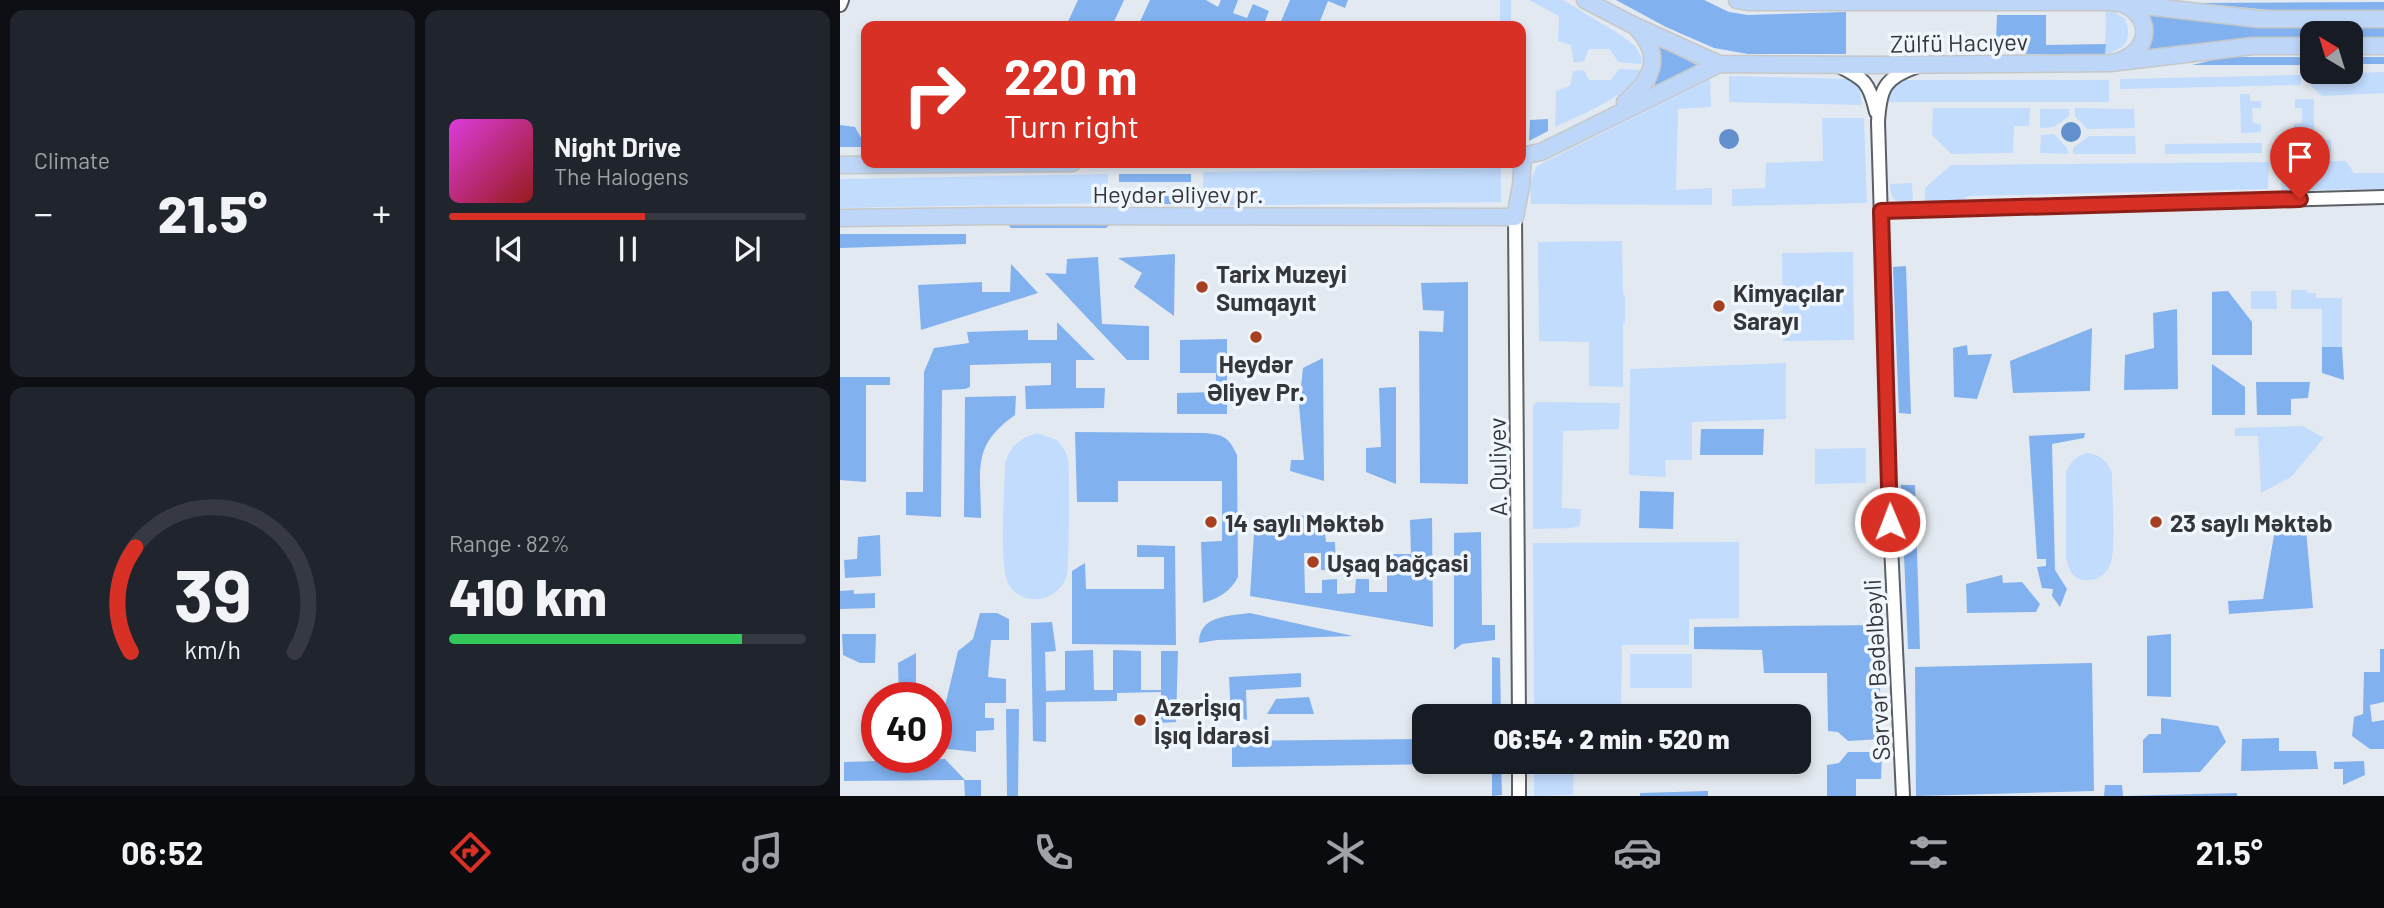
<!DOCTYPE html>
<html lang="en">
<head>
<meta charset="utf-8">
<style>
	:root { --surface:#171b24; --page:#20242c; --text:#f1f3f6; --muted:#9ea1a6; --line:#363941; --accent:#d93025 }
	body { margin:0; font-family:Barlow,sans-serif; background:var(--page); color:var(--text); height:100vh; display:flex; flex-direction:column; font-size:26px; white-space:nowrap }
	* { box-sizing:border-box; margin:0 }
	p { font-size:23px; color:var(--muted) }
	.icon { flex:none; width:38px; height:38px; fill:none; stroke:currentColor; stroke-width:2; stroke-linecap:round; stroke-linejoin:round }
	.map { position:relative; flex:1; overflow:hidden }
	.drawer { display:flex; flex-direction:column; gap:10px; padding:10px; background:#0d0f14; width:840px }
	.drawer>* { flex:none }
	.banner { position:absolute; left:21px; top:21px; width:665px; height:147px; border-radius:14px; box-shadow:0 4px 10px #0003; background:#d93025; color:#fff; overflow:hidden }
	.needle { width:46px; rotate:322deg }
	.buttons { position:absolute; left:1460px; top:21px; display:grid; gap:14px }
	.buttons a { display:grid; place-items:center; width:63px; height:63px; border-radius:14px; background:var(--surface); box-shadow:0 4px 10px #0003; font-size:35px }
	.speed { position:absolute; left:21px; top:682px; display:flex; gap:14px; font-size:35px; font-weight:700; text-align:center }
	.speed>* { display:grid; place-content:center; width:91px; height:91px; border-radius:50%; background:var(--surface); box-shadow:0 4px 10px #0003; line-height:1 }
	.speed .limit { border:10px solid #d22; background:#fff; color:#111 }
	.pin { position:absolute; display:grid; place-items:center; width:60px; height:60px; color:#fff; margin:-72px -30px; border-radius:50% 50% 50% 0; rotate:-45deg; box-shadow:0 0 7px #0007 }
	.pin .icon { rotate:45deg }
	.me { position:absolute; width:77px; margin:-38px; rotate:359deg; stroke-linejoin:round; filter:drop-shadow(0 0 5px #0008) }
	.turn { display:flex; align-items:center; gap:24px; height:147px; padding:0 28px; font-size:32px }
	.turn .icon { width:91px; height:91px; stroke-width:2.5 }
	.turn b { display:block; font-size:49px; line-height:60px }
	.big { font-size:52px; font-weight:800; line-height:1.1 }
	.drawer .widget { flex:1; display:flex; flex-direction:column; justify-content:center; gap:10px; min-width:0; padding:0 24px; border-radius:14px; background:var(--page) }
	.drawer .dial { align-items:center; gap:0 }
	.dial svg { height:182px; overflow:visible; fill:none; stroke:var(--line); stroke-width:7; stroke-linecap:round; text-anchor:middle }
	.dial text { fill:var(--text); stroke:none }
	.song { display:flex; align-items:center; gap:21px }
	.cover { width:84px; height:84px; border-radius:10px; background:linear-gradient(135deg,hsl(300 70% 55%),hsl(0 70% 35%)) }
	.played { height:7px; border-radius:4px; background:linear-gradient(90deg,var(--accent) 55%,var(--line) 55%) }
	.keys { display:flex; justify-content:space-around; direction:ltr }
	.heat { display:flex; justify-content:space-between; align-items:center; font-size:38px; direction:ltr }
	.charge { height:10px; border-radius:5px; background:linear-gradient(90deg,#34c759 82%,var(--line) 0) }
	.drawer .tiles { flex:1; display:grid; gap:10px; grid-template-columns:repeat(2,1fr) }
	.trip { position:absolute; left:572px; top:704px; width:399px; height:70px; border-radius:14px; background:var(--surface); box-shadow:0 4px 10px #0003; font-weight:800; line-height:70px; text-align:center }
	.tab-bar { display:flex; height:112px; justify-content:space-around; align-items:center; background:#090b0e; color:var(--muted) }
	.tab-bar .icon { width:49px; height:49px }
	.tab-bar .selected { color:var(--accent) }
	.tab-bar b { font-size:32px; color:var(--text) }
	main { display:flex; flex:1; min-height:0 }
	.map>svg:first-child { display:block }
</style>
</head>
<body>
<main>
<section class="drawer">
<div class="tiles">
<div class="widget"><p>Climate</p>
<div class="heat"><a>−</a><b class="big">21.5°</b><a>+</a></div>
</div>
<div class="widget">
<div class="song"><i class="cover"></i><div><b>Night Drive</b><p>The Halogens</p></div></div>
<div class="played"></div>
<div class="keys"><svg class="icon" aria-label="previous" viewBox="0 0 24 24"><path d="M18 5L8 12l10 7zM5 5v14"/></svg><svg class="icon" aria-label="pause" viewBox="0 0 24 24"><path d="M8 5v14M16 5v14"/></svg><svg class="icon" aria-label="next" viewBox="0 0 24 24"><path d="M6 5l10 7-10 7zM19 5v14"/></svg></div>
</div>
<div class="widget dial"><svg viewBox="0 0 100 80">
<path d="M14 69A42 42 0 1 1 86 69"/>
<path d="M14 69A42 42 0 0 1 16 23" stroke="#d93025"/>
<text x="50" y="56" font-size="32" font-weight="700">39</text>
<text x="50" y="72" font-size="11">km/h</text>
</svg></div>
<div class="widget"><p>Range · 82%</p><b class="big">410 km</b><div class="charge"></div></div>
</div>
</section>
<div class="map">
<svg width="1544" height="796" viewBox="0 0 1544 796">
	<rect width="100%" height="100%" fill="#e3e9f0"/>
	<!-- green -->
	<path fill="#c2dcfe" d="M660 0H671V26H660Z
		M689 0H723L781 35 795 46 801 56 802 64 778 62 770 49H749L744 61 734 63 731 45 718 41 719 16Z
		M1266 11 1275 12 1285 19C1293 38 1285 51 1265 54Z
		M779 69 802 70C790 96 740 115 715 127L716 91 730 86 733 71 744 70 749 80H771Z
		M1544 72V93L1482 96 1471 86 1470 75Z
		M1461 75V85L1280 89V79Z
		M889 76 1008 79 1020 89 1022 105 889 102Z
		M870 79 871 107 838 109 836 190 872 188V205L691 204 690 182 697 166Z
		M1063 80H1269V102H1049L1050 90 1058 82Z
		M1400 94H1410V101H1421V108H1412L1413 123 1421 124V132L1401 133Z
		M1455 99H1474V131H1454V124L1462 123V108H1455Z
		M1093 108H1190L1189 126H1174L1173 153 1111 154 1092 135Z
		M1235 108 1294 109 1295 128 1247 129 1235 116Z
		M1200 109H1229V116L1214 127 1200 128Z
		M982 118H1024L1027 203 892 206V189L925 188 926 163 983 161Z
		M1214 134 1227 148 1228 154 1200 153 1201 135Z
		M1249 136H1295L1296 154H1233V148Z
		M1491 140V152L1447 153V141Z
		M1422 143V153L1325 154V144Z
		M1506 161 1514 173H1544V189L1441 190V163Z
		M1429 162 1428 189 1128 196 1120 204H1085V188L1111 165Z
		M661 168V202L363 206V172Z
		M268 174V203L0 208V179Z
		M1072 183 1073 205C1059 205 1050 200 1050 184Z
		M782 241 783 293 785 296V323L783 324V387L749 386V342L699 341 698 242Z
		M1013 252 1014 340 943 341 942 253Z
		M1451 290H1467V293H1476V298H1502V347H1482V309H1451Z
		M1411 291H1436L1437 309H1411Z
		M946 363V419L852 422V460H825L826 477 789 475 790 369Z
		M697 402 780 403 779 429 723 431 722 508 741 509 740 526 732 528 693 529V406Z
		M1463 426 1484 438 1451 477 1421 493 1418 436H1395V428Z
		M197 433 217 440C221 445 226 451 228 458 230 467 229 567 227 575 219 602 183 608 169 585 158 567 165 488 165 463 171 445 179 439 197 433Z
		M1026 448V483L975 484V449Z
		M1247 453C1260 454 1268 461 1272 474 1272 496 1276 543 1271 562 1268 573 1258 581 1246 580 1233 580 1229 570 1226 559V472C1231 461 1235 457 1247 453Z
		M899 542V618L849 619V645H782L781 716H694L693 543Z
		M790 654H852V688H790Z
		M694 761H734L733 795 694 796Z"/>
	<!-- forest -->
	<path fill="#82b1ef" d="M238 0H284L272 26H226Z
		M310 0H366L378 7 381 0H398L393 13 407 18 413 4 429 11 424 24 429 26H298Z
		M450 0H508L505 8 488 1 478 26H439Z
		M776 0H864L889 12 908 15 1006 12V54H908L874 48 826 27Z
		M1544 2V10H1430L1356 3Z
		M1157 15H1206V45L1266 44 1265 54H1187L1156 42Z
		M1310 15 1419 28 1544 27V37H1510V33H1472V37H1418L1307 53C1313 39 1314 30 1310 15Z
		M817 45 857 65 814 86C821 71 821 61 817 45Z
		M1386 57H1472V65H1352Z
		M1510 57H1544V64H1510Z
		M708 119V131L689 141 690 120Z
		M0 125 15 127 26 147H0Z
		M279 174H351V182H279Z
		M278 196H350V204H278Z
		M165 221H274L266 228H171Z
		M0 234H126V244L0 248Z
		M335 254 334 316 294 287 302 273 278 258Z
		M258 257 262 324 309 326V360H287L205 273 226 274 227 259Z
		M171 264 198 293 81 330 78 285 142 282V292H170Z
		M1066 266 1071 414 1059 413 1053 267Z
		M628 282V484L580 483 579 331 603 332 604 311 583 310 581 283Z
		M1388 291 1412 322V355H1372V292Z
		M1337 309 1338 389 1284 390 1285 355 1314 348 1313 313Z
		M217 322 255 360H236V388H265L264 408 186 409 185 386 211 385V363L130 365V387L125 389 102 390 101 517 66 515V492H83L84 372 94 348 129 343 127 332 188 330V340H217Z
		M1252 328 1250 391 1173 393 1170 361Z
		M387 339V414H337V393L376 392V373H340V340Z
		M1127 345 1128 355 1152 354 1137 399 1114 397 1113 348Z
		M1482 347H1502L1504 380 1482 373Z
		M483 358 484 481 450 471 451 460H464L459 405 463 368Z
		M1372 364 1405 387V415H1372Z
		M0 377H50V385H26V482L0 480Z
		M1416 382H1470L1468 398 1451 399V415H1417Z
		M556 387V484L526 472V448L541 447 539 388Z
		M176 396 175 415C131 446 141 469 141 518L124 517 125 397Z
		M861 429H924L923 455H860Z
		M235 432 364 433C384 435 388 436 397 455L398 577C390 592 379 598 363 603L361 542 382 541V481H278V502H237Z
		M1245 433 1244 438 1212 444 1215 570 1227 589 1220 607 1212 596 1213 589 1202 588 1197 567 1206 566V559H1197L1189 436Z
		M1061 485H1075L1080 649H1068Z
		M800 491 834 492 833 529 799 528Z
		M483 515 486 542H495L496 570H481V553H464L465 593H482V580L497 579V594L515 593 516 579H529V592H547V554H571L570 520 592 518 593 627 410 596 415 517Z
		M1437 518H1465L1473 608 1389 614 1388 601 1423 599Z
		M641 532 642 625H655V640L622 644 614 650V533Z
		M40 535 41 576 5 578 4 560 17 559 18 537Z
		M297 545 335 546 336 645 232 644V571L245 563 246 589H324V557H297Z
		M1162 575 1163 583 1182 582 1200 604 1196 612 1127 613 1126 584Z
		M14 590V594L35 593V608L0 609V591Z
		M140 613H157L169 619V640H151L148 677 166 679V703H145V718H154V730L136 731V752L99 748V731L118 651 133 639Z
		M410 613 513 636 377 640 359 643C359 615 389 616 410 613Z
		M212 622 216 651 205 652 206 691 225 690V651L253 650 254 690H273V650L301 651V690H321V651H338L336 722 320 723 321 692 277 693V701L206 702V742L193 741 191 623Z
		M1039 625 1041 739 1008 741 998 732 988 731 987 673H924L922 650 854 649V627Z
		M2 634H36L35 663H20L3 655Z
		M1331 634V697L1307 696V636Z
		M1540 649H1544V702L1530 705 1532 722 1544 720V749H1530L1512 736 1514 717 1523 714 1524 672H1540Z
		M76 653V698H59L58 663Z
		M652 657 660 658 661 716H652Z
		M1252 663 1254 791 1076 796 1075 667Z
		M461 673V687L406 690 407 720 391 715 389 677Z
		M469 697 474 714H427L436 699Z
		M166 709H179L178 796H167Z
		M1321 718 1378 726 1386 742 1360 772 1303 773V740L1309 734H1321Z
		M1439 738V751H1476L1478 769 1401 771 1402 739Z
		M584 739V761H606V764L392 767V741Z
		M1008 752H1042L1041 779H1016V796H987V765L999 763Z
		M105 759 125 780H141V796H125L124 780 4 781V762Z
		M652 761H661L662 795 652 796Z
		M1524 761 1525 775 1503 785V769H1494V762Z
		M1265 785H1282L1283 796 1397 793V796H1264Z
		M868 791V796H800V793Z"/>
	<!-- water -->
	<path fill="#6390cc" d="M1221 132a10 10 0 1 1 20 0a10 10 0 1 1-20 0Z
		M879 139a10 10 0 1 1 20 0a10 10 0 1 1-20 0Z"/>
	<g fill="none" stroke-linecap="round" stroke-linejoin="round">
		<!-- minor casing -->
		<g stroke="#5b6066" stroke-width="16">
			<path id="minor" d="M0 5 2 0
				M997 65C1024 79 1029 81 1036 112
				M1041 211 1544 197
				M675 217 679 716
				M679 796V761
				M1063 796 1051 545 1038 122C1040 89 1044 78 1076 67"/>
		</g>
		<!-- major casing -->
		<g stroke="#c6c7c8" stroke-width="19">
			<path id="major" d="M745 0 793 25 879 64 1036 65 1270 63 1413 46H1472
				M897 0 908 2H1271L1419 19H1544
				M1510 46H1544
				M1279 61C1310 51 1314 17 1283 4
				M785 102C813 79 824 56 796 27
				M681 156 701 152 879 64
				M0 165 232 163
				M0 218 152 216 675 217 681 186 683 156"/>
		</g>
		<!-- minor -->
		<use href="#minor" stroke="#fff" stroke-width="12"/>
		<!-- major -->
		<use href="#major" stroke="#bed7f8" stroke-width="16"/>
	</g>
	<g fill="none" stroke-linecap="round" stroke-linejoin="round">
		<!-- route casing -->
		<g stroke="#8d1f18" stroke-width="18">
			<path id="route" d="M1050 522 1041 211 1460 199"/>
		</g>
		<!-- route -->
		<use href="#route" stroke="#d93025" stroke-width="12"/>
	</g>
	<!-- markers -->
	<g fill="#a7401f" stroke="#f0f6fe" stroke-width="2.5">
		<circle cx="362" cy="287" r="7"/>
		<circle cx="879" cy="306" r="7"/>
		<circle cx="416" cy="337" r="7"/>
		<circle cx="371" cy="522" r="7"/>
		<circle cx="1316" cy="522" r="7"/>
		<circle cx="473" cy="562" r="7"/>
		<circle cx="300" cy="720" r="7"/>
	</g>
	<g text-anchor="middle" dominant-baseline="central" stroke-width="7" stroke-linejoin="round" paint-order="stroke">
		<!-- street labels -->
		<g font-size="24" fill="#343639" stroke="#f0f6fe">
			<text transform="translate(1119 42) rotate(-1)">Zülfü Hacıyev</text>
			<text x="338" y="193">Heydər Əliyev pr.</text>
			<text transform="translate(657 467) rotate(-91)">A. Quliyev</text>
			<text transform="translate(1036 670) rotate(-93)">Sərvər Bədəlbəyli</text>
		</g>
		<!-- poi labels -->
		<g font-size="24" font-weight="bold" fill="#343639" stroke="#f0f6fe" text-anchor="start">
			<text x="376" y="273">Tarix Muzeyi<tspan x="376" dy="28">Sumqayıt</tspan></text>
			<text x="893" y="292">Kimyaçılar<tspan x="893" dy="28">Sarayı</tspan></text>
			<text x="416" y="363" text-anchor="middle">Heydər<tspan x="416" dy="28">Əliyev Pr.</tspan></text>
			<text x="385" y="522">14 saylı Məktəb</text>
			<text x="1330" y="522">23 saylı Məktəb</text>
			<text x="487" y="562">Uşaq bağçasi</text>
			<text x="314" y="706">Azərİşıq<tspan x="314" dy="28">İşıq İdarəsi</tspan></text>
		</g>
	</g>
</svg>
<div class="buttons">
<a><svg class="needle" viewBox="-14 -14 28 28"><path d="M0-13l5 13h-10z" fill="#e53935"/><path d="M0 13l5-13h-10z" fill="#9ea1a6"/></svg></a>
</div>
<div class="speed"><div class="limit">40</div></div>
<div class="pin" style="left:1460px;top:199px;background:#d93025"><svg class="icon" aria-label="arrive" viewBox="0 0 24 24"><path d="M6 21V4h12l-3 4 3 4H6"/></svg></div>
<svg class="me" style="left:1050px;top:522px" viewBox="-20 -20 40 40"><circle r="17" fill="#d93025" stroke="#fff" stroke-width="3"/><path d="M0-11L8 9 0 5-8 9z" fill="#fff"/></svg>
<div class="trip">06:54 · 2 min · 520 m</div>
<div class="banner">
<div class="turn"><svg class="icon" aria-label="right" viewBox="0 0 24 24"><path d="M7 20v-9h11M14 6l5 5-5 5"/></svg><div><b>220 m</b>Turn right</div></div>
</div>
</div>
</main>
<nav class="tab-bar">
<b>06:52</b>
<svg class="icon selected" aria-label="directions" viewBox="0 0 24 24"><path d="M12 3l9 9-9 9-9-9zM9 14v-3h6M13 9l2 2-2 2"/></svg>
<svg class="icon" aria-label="music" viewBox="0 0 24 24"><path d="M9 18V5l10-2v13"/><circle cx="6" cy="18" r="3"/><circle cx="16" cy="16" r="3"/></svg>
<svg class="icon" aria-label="phone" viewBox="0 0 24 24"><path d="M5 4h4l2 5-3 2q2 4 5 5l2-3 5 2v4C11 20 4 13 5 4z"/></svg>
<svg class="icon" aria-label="climate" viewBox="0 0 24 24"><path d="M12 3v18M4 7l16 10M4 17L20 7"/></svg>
<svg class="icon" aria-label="car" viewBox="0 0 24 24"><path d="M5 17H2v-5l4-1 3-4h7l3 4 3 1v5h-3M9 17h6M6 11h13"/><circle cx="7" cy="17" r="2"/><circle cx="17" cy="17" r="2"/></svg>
<svg class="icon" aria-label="filters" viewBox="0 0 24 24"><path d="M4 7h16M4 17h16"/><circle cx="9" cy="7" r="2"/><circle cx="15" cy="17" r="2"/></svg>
<b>21.5°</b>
</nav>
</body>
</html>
